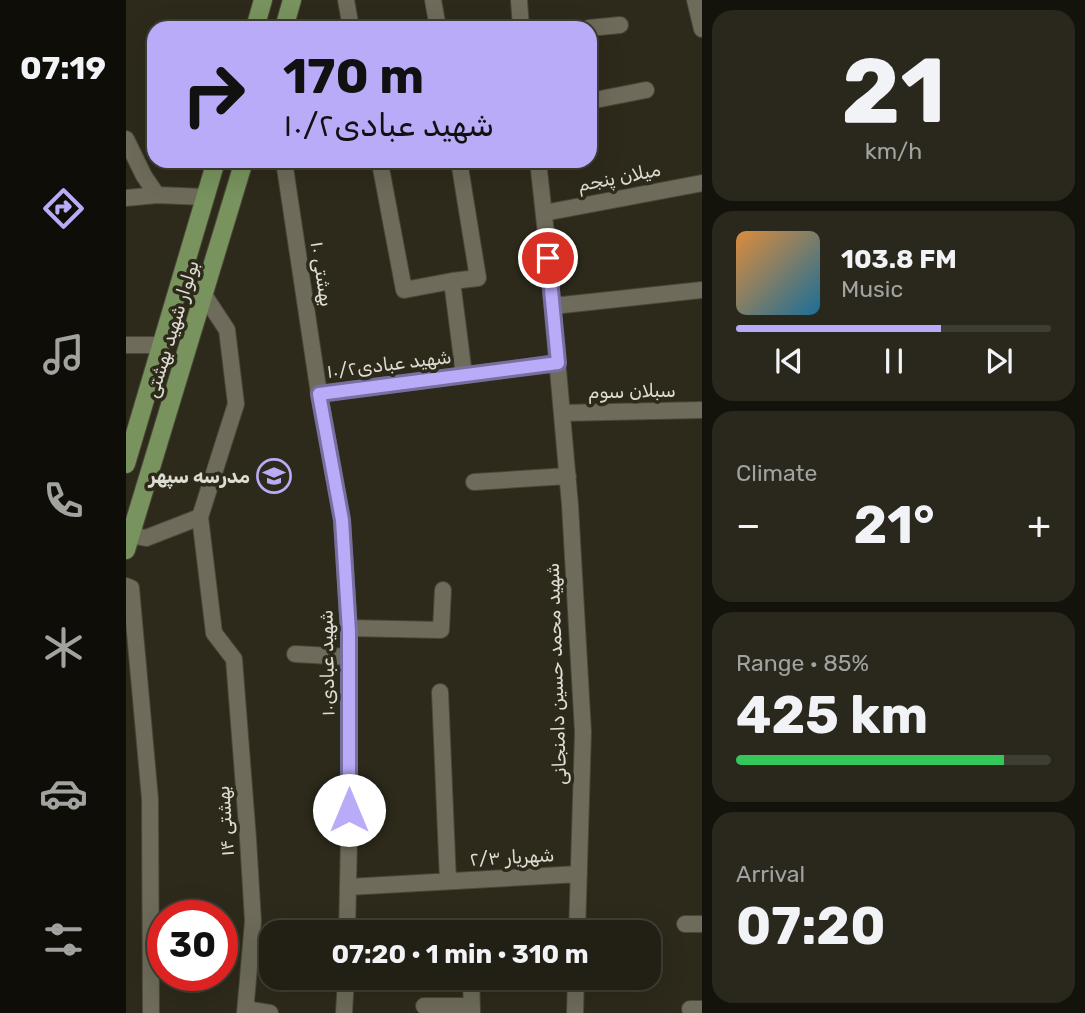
<!DOCTYPE html>
<html lang="en">
<head>
<meta charset="utf-8">
<style>
	:root { --surface:#222014; --page:#2a281d; --text:#f1f3f6; --muted:#a2a3a0; --line:#3f3e34; --accent:#b9abf7 }
	body { margin:0; font-family:Rubik,"Noto Naskh Arabic",sans-serif; background:var(--page); color:var(--text); height:100vh; display:flex; flex-direction:column; font-size:26px; white-space:nowrap }
	* { box-sizing:border-box; margin:0 }
	p { font-size:23px; color:var(--muted) }
	.icon { flex:none; width:38px; height:38px; fill:none; stroke:currentColor; stroke-width:2; stroke-linecap:round; stroke-linejoin:round }
	.map { position:relative; flex:1; overflow:hidden }
	.sheet { display:flex; flex-direction:column; gap:10px; padding:10px; background:#13120b; width:383px }
	.sheet>* { flex:none }
	.banner { position:absolute; left:21px; top:21px; width:450px; height:147px; border-radius:21px; box-shadow:0 7px 28px #0002,0 0 0 2px var(--line); background:#b9abf7; color:#111; overflow:hidden }
	.speed { position:absolute; left:21px; top:900px; display:flex; gap:14px; font-size:35px; font-weight:700; text-align:center }
	.speed>* { display:grid; place-content:center; width:91px; height:91px; border-radius:50%; background:var(--surface); box-shadow:0 7px 28px #0002,0 0 0 2px var(--line); line-height:1 }
	.speed .limit { border:10px solid #d22; background:#fff; color:#111 }
	.pin { position:absolute; display:grid; place-items:center; width:60px; height:60px; color:#fff; margin:-30px; border:4px solid #fff; border-radius:50%; box-shadow:0 2px 7px #0007 }
	.me { position:absolute; width:77px; margin:-38px; rotate:0deg; stroke-linejoin:round; filter:drop-shadow(0 0 5px #0008) }
	.turn { display:flex; align-items:center; gap:24px; height:147px; padding:0 21px; font-size:32px }
	.turn .icon { width:91px; height:91px; stroke-width:2.5 }
	.turn b { display:block; font-size:49px; line-height:60px }
	.big { font-size:52px; font-weight:700; line-height:1.1 }
	.sheet .widget { flex:1; display:flex; flex-direction:column; justify-content:center; gap:10px; min-width:0; padding:0 24px; border-radius:21px; background:var(--page) }
	.sheet .dial { align-items:center; gap:0 }
	.dial b { font-size:91px; line-height:1 }
	.song { display:flex; align-items:center; gap:21px }
	.cover { width:84px; height:84px; border-radius:10px; background:linear-gradient(135deg,hsl(30 70% 55%),hsl(200 70% 35%)) }
	.played { height:7px; border-radius:4px; background:linear-gradient(90deg,var(--accent) 65%,var(--line) 65%) }
	.keys { display:flex; justify-content:space-around; direction:ltr }
	.heat { display:flex; justify-content:space-between; align-items:center; font-size:38px; direction:ltr }
	.charge { height:10px; border-radius:5px; background:linear-gradient(90deg,#34c759 85%,var(--line) 0) }
	.trip { position:absolute; left:133px; top:920px; width:402px; height:70px; border-radius:21px; background:var(--surface); box-shadow:0 7px 28px #0002,0 0 0 2px var(--line); font-weight:700; line-height:70px; text-align:center }
	main { display:flex; flex:1; min-height:0 }
	.dock { display:flex; flex-direction:column; width:126px; justify-content:space-around; align-items:center; background:#0e0d08; color:var(--muted) }
	.dock .icon { width:49px; height:49px }
	.dock .selected { color:var(--accent) }
	.dock b { font-size:32px; color:var(--text) }
	.map>svg:first-child { display:block }
</style>
</head>
<body>
<main>
<nav class="dock">
<b>07:19</b>
<svg class="icon selected" aria-label="directions" viewBox="0 0 24 24"><path d="M12 3l9 9-9 9-9-9zM9 14v-3h6M13 9l2 2-2 2"/></svg>
<svg class="icon" aria-label="music" viewBox="0 0 24 24"><path d="M9 18V5l10-2v13"/><circle cx="6" cy="18" r="3"/><circle cx="16" cy="16" r="3"/></svg>
<svg class="icon" aria-label="phone" viewBox="0 0 24 24"><path d="M5 4h4l2 5-3 2q2 4 5 5l2-3 5 2v4C11 20 4 13 5 4z"/></svg>
<svg class="icon" aria-label="climate" viewBox="0 0 24 24"><path d="M12 3v18M4 7l16 10M4 17L20 7"/></svg>
<svg class="icon" aria-label="car" viewBox="0 0 24 24"><path d="M5 17H2v-5l4-1 3-4h7l3 4 3 1v5h-3M9 17h6M6 11h13"/><circle cx="7" cy="17" r="2"/><circle cx="17" cy="17" r="2"/></svg>
<svg class="icon" aria-label="filters" viewBox="0 0 24 24"><path d="M4 7h16M4 17h16"/><circle cx="9" cy="7" r="2"/><circle cx="15" cy="17" r="2"/></svg>
</nav>
<div class="map">
<svg width="576" height="1013" viewBox="0 0 576 1013">
	<rect width="100%" height="100%" fill="#2d2a1b"/>
	<g fill="none" stroke-linecap="round" stroke-linejoin="round">
		<!-- street casing -->
		<g stroke="#49473a" stroke-width="18">
			<path id="street" d="M220 0 225 28
				M307 0 312 28
				M393 0 395 28
				M569 0 576 29
				M463 28 494 25
				M464 101 520 90
				M0 139 18 176 31 195 80 197
				M158 161 193 394 216 520 223 632V836L221 933
				M333 161 352 278 326 281 338 375
				M412 161 420 234 444 505 457 732 451 933
				M254 163 278 290 326 281
				M0 198 31 195
				M418 213 576 183
				M78 295 101 330 110 404 74 517 88 633 108 659 122 839 127 921 119 1013
				M427 306 576 290
				M0 345H36
				M193 394 432 363
				M436 413 576 410
				M348 482 442 476
				M4 535 20 538 74 517
				M0 586 5 588 24 799 25 1013
				M223 628 315 630 317 590
				M169 654 223 657
				M314 692 322 881
				M222 887 453 874
				M559 924H576
				M345 978 346 1013
				M298 1006H345
				M120 1009 144 1013
				M564 1009H576
				M218 1013 220 978
				M449 1013 450 978"/>
		</g>
		<!-- primary casing -->
		<g stroke="#49473a" stroke-width="20">
			<path id="primary" d="M129 28 137 0
				M158 28 166 0
				M0 464 90 161
				M0 550 118 161"/>
		</g>
		<!-- street -->
		<use href="#street" stroke="#6e6b5a" stroke-width="16"/>
		<!-- primary -->
		<use href="#primary" stroke="#78935e" stroke-width="18"/>
	</g>
	<g fill="none" stroke-linecap="round" stroke-linejoin="round">
		<!-- route casing -->
		<g stroke="#786fa1" stroke-width="18">
			<path id="route" d="M223 810V632L216 520 193 394 432 363 422 258"/>
		</g>
		<!-- route -->
		<use href="#route" stroke="#b9abf7" stroke-width="12"/>
	</g>
	<!-- icons -->
	<defs>
		<g id="school-ring" transform="scale(1.75)"><circle r="9.5" fill="#2d2a1b" stroke="#b9abf7" stroke-width="1.5"/><path d="M0-5L7-2L0 1L-7-2ZM-4 1L0 2.5L4 1V4Q0 6-4 4Z" fill="#b9abf7"/></g>
	</defs>
	<g fill-rule="evenodd">
		<use href="#school-ring" x="148" y="476"/>
	</g>
	<g text-anchor="middle" dominant-baseline="central" stroke-width="7" stroke-linejoin="round" paint-order="stroke">
		<!-- street labels -->
		<g font-size="19" fill="#dddcd2" stroke="#2d2a1b">
			<text transform="translate(493 177) rotate(-11)">میلان پنجم</text>
			<text transform="translate(196 274) rotate(81)">بهشتی ۱۰</text>
			<text transform="translate(46 329) rotate(-73)">بولوار شهید بهشتی</text>
			<text transform="translate(263 364) rotate(-7)">شهید عبادی۱۰/۲</text>
			<text transform="translate(506 391) rotate(-1)">سبلان سوم</text>
			<text transform="translate(201 663) rotate(-91)">شهید عبادی۱۰</text>
			<text transform="translate(430 674) rotate(-92)">شهید محمد حسین دامنجانی</text>
			<text transform="translate(99 821) rotate(-94)">بهشتی ۱۴</text>
			<text transform="translate(386 857) rotate(-3)">شهریار ۲/۳</text>
		</g>
		<!-- poi labels -->
		<g font-size="19" font-weight="bold" fill="#dddcd2" stroke="#2d2a1b" text-anchor="end">
			<text x="124" y="476">مدرسه سپهر</text>
		</g>
	</g>
</svg>
<div class="speed"><div class="limit">30</div></div>
<div class="pin" style="left:422px;top:258px;background:#d93025"><svg class="icon" aria-label="arrive" viewBox="0 0 24 24"><path d="M6 21V4h12l-3 4 3 4H6"/></svg></div>
<svg class="me" style="left:223px;top:810px" viewBox="-20 -20 40 40"><circle r="19" fill="#fff"/><path d="M0-13L10 11 0 6-10 11z" fill="#b9abf7"/></svg>
<div class="trip">07:20 · 1 min · 310 m</div>
<div class="banner">
<div class="turn"><svg class="icon" aria-label="right" viewBox="0 0 24 24"><path d="M7 20v-9h11M14 6l5 5-5 5"/></svg><div><b>170 m</b>شهید عبادی۱۰/۲</div></div>
</div>
</div>
<section class="sheet">
<div class="widget dial"><b>21</b><p>km/h</p></div>
<div class="widget">
<div class="song"><i class="cover"></i><div><b>103.8 FM</b><p>Music</p></div></div>
<div class="played"></div>
<div class="keys"><svg class="icon" aria-label="previous" viewBox="0 0 24 24"><path d="M18 5L8 12l10 7zM5 5v14"/></svg><svg class="icon" aria-label="pause" viewBox="0 0 24 24"><path d="M8 5v14M16 5v14"/></svg><svg class="icon" aria-label="next" viewBox="0 0 24 24"><path d="M6 5l10 7-10 7zM19 5v14"/></svg></div>
</div>
<div class="widget"><p>Climate</p>
<div class="heat"><a>−</a><b class="big">21°</b><a>+</a></div>
</div>
<div class="widget"><p>Range · 85%</p><b class="big">425 km</b><div class="charge"></div></div>
<div class="widget"><p>Arrival</p><b class="big">07:20</b></div>
</section>
</main>
</body>
</html>
